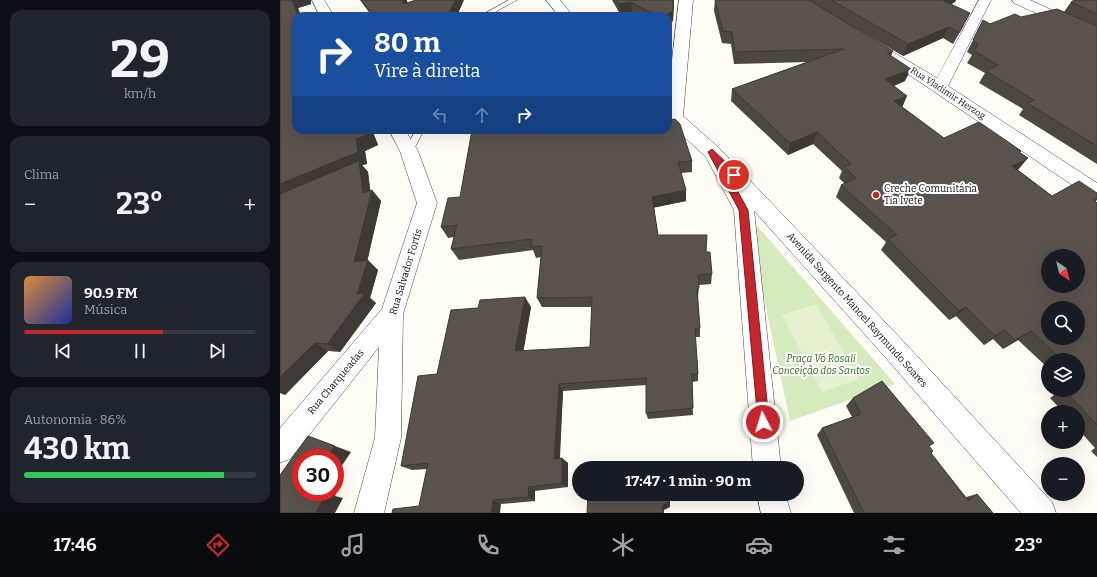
<!DOCTYPE html>
<html lang="pt">
<head>
<meta charset="utf-8">
<style>
	:root { --surface:#171b24; --page:#20242c; --text:#f1f3f6; --muted:#9ea1a6; --line:#363941; --accent:#c4262e }
	body { margin:0; font-family:Bitter,serif; background:var(--page); color:var(--text); height:100vh; display:flex; flex-direction:column; font-size:15px; white-space:nowrap }
	* { box-sizing:border-box; margin:0 }
	p { font-size:13px; color:var(--muted) }
	.icon { flex:none; width:22px; height:22px; fill:none; stroke:currentColor; stroke-width:2; stroke-linecap:round; stroke-linejoin:round }
	.map { position:relative; flex:1; overflow:hidden }
	.side { display:flex; flex-direction:column; gap:10px; padding:10px; background:#0d0f14; width:280px }
	.side>* { flex:none }
	.top-card { position:absolute; left:12px; top:12px; width:380px; height:122px; border-radius:12px; box-shadow:0 4px 16px #0002; background:#1a4fa0; color:#fff; overflow:hidden }
	.needle { width:26px; rotate:145deg }
	.tools { position:absolute; left:761px; top:249px; display:grid; gap:8px }
	.tools a { display:grid; place-items:center; width:44px; height:44px; border-radius:50%; background:var(--surface); box-shadow:0 4px 16px #0002; font-size:20px }
	.speed { position:absolute; left:12px; top:449px; display:flex; gap:8px; font-size:20px; font-weight:700; text-align:center }
	.speed>* { display:grid; place-content:center; width:52px; height:52px; border-radius:50%; background:var(--surface); box-shadow:0 4px 16px #0002; line-height:1 }
	.speed .limit { border:6px solid #d22; background:#fff; color:#111 }
	.pin { position:absolute; display:grid; place-items:center; width:34px; height:34px; color:#fff; margin:-17px; border:2px solid #fff; border-radius:50%; box-shadow:0 1px 4px #0007 }
	.me { position:absolute; width:44px; margin:-22px; rotate:355deg; stroke-linejoin:round; filter:drop-shadow(0 0 3px #0008) }
	.turn { display:flex; align-items:center; gap:14px; height:84px; padding:0 16px; font-size:18px }
	.turn .icon { width:52px; height:52px; stroke-width:2.5 }
	.turn b { display:block; font-size:28px; line-height:34px }
	.lanes { display:flex; align-items:center; height:38px; padding:0 16px; background:#0003; justify-content:center; gap:20px; direction:ltr }
	.lanes .off { opacity:.35 }
	.big { font-size:30px; font-weight:700; line-height:1.1 }
	.side .widget { flex:1; display:flex; flex-direction:column; justify-content:center; gap:6px; min-width:0; padding:0 14px; border-radius:12px; background:var(--page) }
	.side .dial { align-items:center; gap:0 }
	.dial b { font-size:52px; line-height:1 }
	.song { display:flex; align-items:center; gap:12px }
	.cover { width:48px; height:48px; border-radius:6px; background:linear-gradient(135deg,hsl(30 70% 55%),hsl(230 70% 35%)) }
	.played { height:4px; border-radius:2px; background:linear-gradient(90deg,var(--accent) 60%,var(--line) 60%) }
	.keys { display:flex; justify-content:space-around; direction:ltr }
	.heat { display:flex; justify-content:space-between; align-items:center; font-size:22px; direction:ltr }
	.charge { height:6px; border-radius:3px; background:linear-gradient(90deg,#34c759 86%,var(--line) 0) }
	.trip { position:absolute; left:292px; top:461px; width:232px; height:40px; border-radius:20px; background:var(--surface); box-shadow:0 4px 16px #0002; font-weight:700; line-height:40px; text-align:center }
	.tab-bar { display:flex; height:64px; justify-content:space-around; align-items:center; background:#090b0e; color:var(--muted) }
	.tab-bar .icon { width:28px; height:28px }
	.tab-bar .selected { color:var(--accent) }
	.tab-bar b { font-size:18px; color:var(--text) }
	main { display:flex; flex:1; min-height:0 }
	.map>svg:first-child { display:block }
</style>
</head>
<body>
<main>
<section class="side">
<div class="widget dial"><b>29</b><p>km/h</p></div>
<div class="widget"><p>Clima</p>
<div class="heat"><a>−</a><b class="big">23°</b><a>+</a></div>
</div>
<div class="widget">
<div class="song"><i class="cover"></i><div><b>90.9 FM</b><p>Música</p></div></div>
<div class="played"></div>
<div class="keys"><svg class="icon" aria-label="previous" viewBox="0 0 24 24"><path d="M18 5L8 12l10 7zM5 5v14"/></svg><svg class="icon" aria-label="pause" viewBox="0 0 24 24"><path d="M8 5v14M16 5v14"/></svg><svg class="icon" aria-label="next" viewBox="0 0 24 24"><path d="M6 5l10 7-10 7zM19 5v14"/></svg></div>
</div>
<div class="widget"><p>Autonomia · 86%</p><b class="big">430 km</b><div class="charge"></div></div>
</section>
<div class="map">
<svg width="817" height="513" viewBox="0 0 817 513">
	<rect width="100%" height="100%" fill="#fffdf5"/>
	<!-- green -->
	<path fill="#d5ebbd" d="M466 213 615 384 510 421Z"/>
	<!-- pitch -->
	<path fill="#e6f2cf" d="M536 304 579 379 542 392 502 315Z"/>
	<g fill="none" stroke-linecap="round" stroke-linejoin="round">
		<!-- service casing -->
		<g stroke="#444" stroke-width="1">
			<path id="service" d="M229 0H237L208 16H200Z
				M136 130H144L132 153H126L124 151Z"/>
		</g>
		<!-- minor casing -->
		<g stroke="#444" stroke-width="1">
			<path id="minor" d="M32 0H44L54 16H40Z
				M699 0H711L668 86 817 183V199L810 197 594 51 596 48H606L657 78Z
				M109 130H125L138 151 157 203 123 314 121 438 104 513H74L95 438 99 347 10 459 0 463V428L102 309 137 203 120 151Z
				M436 153 442 155 474 210 501 468H473L454 210 427 159 430 155Z
				M477 494H505L511 513H481Z"/>
		</g>
		<!-- tertiary casing -->
		<g stroke="#444" stroke-width="1">
			<path id="tertiary" d="M266 0H280L293 16H279Z
				M399 0H413L403 116 439 148 624 342 772 502 776 513H741L606 358 425 156 388 122V95Z
				M732 0H750L817 31V41L734 3Z"/>
		</g>
		<!-- service -->
		<use href="#service" fill="#fff" fill-rule="evenodd"/>
		<!-- minor -->
		<use href="#minor" fill="#fff" fill-rule="evenodd"/>
		<!-- tertiary -->
		<use href="#tertiary" fill="#fff" fill-rule="evenodd"/>
	</g>
	<!-- wall -->
	<path fill="#4d4742" d="M0 0H31V4L18 8 21 16H16V130H92L98 145 85 151 87 164 82 165 88 172 90 191 92 190 101 201 87 261 98 270 90 298 96 303 60 352 48 351 5 395Z
		M80 0H127V3L91 15Z
		M332 0H394L393 21 388 24V16H358L352 12 340 14Z
		M435 0H676L675 2 671 4 684 25 673 44 663 38 623 56 575 28 611 56 625 81 614 86 622 107 664 138 741 151 740 152 738 170 772 196 817 193V200L815 202 817 203V457L811 451 815 448 798 429V412H783L770 398 781 390H798V360H768V368L738 340 723 349 713 339 704 345 676 316 669 320 601 250 606 242 556 197 561 185 565 184 559 178 562 171 533 144 508 155 451 101 452 89 528 62 454 64 451 44 442 43 434 11Z
		M817 0V164L739 115 743 109 699 83 705 73 687 63 692 55 687 52 703 20 710 24 741 17 784 12 791 2Z
		M190 130H388L412 161V172L401 173 406 190V201L374 207 378 235 426 252 432 274 431 284 419 285 418 298H417L420 328V337H415L418 374V381L412 382 413 415 368 419 366 413V385L283 391 280 458H282L288 463V487L255 491V501L221 504 139 506 147 469 132 470 121 466 157 374 251 307 243 351 310 347 312 307H262L257 298 261 257 256 258 253 250 179 260 171 249 174 237 168 238 161 227 180 197 192 131Z
		M573 398 649 446 651 453 686 497 697 494 713 513H574L537 435 542 428 572 417 566 406Z"/>
	<!-- shaded-wall -->
	<path fill="#3f3936" d="M12 0H31V4L18 8 21 16H18Z
		M123 0H127L129 15 123 4Z
		M175 0H184L177 16H167Z
		M393 0H394L393 21 388 24V16H384Z
		M662 0H676L675 2 657 12Z
		M351 2 352 12 340 14 339 4Z
		M669 27 663 38 623 56 628 44Z
		M613 51 608 63 607 53Z
		M631 69 625 81 601 91 605 79Z
		M627 96 622 108 614 101Z
		M88 130H92L98 145 85 151 87 164 82 165 88 172 91 196 92 190 101 201 86 267 88 260 98 270 90 298 96 303 60 352 47 344 77 294 0 199V184Z
		M537 132 533 144 508 155 510 143Z
		M748 158 738 170 732 166Z
		M406 190V201L373 208 372 197Z
		M245 297 251 307 242 360 235 351Z
		M686 307 676 316 669 320 679 311Z
		M725 330 713 339 704 345 715 336Z
		M751 331 738 340 723 349 735 340Z
		M35 343 48 351 5 395 0 393V377Z
		M279 384 283 391 279 464 274 459Z
		M28 436 71 452 55 476 63 479 55 496 63 498 55 513H36L38 492H55V458H47Z
		M282 458 288 463V487L282 483Z
		M249 487 255 491V501L248 497Z
		M389 494H390V507L384 510V513H383L382 506Z
		M213 500 221 504 220 513H211Z"/>
	<!-- building -->
	<path fill="#5a524d" stroke="#3f3936" fill-rule="evenodd" d="M0 0H12L18 16H16V130H88L89 134 76 139 78 152 0 184Z
		M81 0H123V4L136 0H175L167 16H90L92 14Z
		M337 0H393V11L384 16H377L351 2 339 4Z
		M435 0H529L613 51 607 53 631 69 605 79 627 96 614 101 664 138 699 122 741 151 739 152 748 158 732 166 772 196 799 181 817 193V199L814 200 817 203V425L785 390H798V381L802 378 798 374V360H782L751 331 735 340 725 330 715 336 686 307 679 311 608 239 617 235 561 185 576 178 564 166 571 164 537 132 510 143 452 89 564 49 455 52 452 32 443 31ZM768 256H798V286H768ZM768 308H798V338H768Z
		M551 0H662L690 13 679 33 669 27 628 44Z
		M794 0H817V14L791 2Z
		M777 9 817 26V146L747 103 754 100 706 71 718 65 694 51 698 44 693 40 703 20 710 24 735 14 741 17Z
		M395 119 400 124 412 161 398 162 406 190 372 197 378 235H427L426 252H430L432 274 418 275 419 288 417 289 420 328 415 329 418 374H412L413 408 366 413V378L279 384 274 459 282 458V483L249 487 248 497 213 500 211 513H112L113 509 139 506 148 463 121 466 138 376 157 374 171 310 198 308 200 300 245 297 235 351 310 347 312 297 257 298 262 246 251 247 252 239 171 249 177 225 161 227 168 198 180 197 192 130H388V120Z
		M79 161 83 193 92 190 74 262 88 260 77 294 85 293 47 344 35 343 0 377V194Z
		M602 381 654 443 649 446 653 451 651 453 688 501 697 494 713 513H584L542 428 581 414 573 398Z
		M28 436 55 446 47 458H21V492H38V493L46 494 36 513H0V475Z
		M308 494H389V502L382 506 383 513H307Z"/>
	<!-- route -->
	<path fill="#c4262e" stroke="#7f191e" d="M432 149 457 173 458 175 454 178 448 174 468 210 489 422 487 427 483 428 479 427 478 422 459 210 428 152Z"/>
	<!-- markers -->
	<circle fill="#c4262e" stroke="#fff" stroke-width="1.5" cx="596" cy="195" r="4"/>
	<g text-anchor="middle" dominant-baseline="central" stroke-width="4" stroke-linejoin="round" paint-order="stroke">
		<!-- far-street labels -->
		<g font-size="9" fill="#111" stroke="#fff">
			<text transform="translate(668 93) rotate(33)">Rua Vladimir Herzog</text>
		</g>
		<!-- poi labels -->
		<g font-size="10" fill="#111" stroke="#fff" text-anchor="start">
			<text x="604" y="189">Creche Comunitária<tspan x="604" dy="12">Tia Ivete</tspan></text>
		</g>
		<!-- street labels -->
		<g font-size="10" fill="#111" stroke="#fff">
			<text transform="translate(126 272) rotate(-73)">Rua Salvador Fortis</text>
			<text transform="translate(577 310) rotate(48)">Avenida Sargento Manoel Raymundo Soares</text>
			<text transform="translate(56 382) rotate(-50)">Rua Charqueadas</text>
		</g>
		<!-- park labels -->
		<g font-size="10" font-style="italic" fill="#2f6b1f" stroke="#fff">
			<text x="541" y="359">Praça Vó Rosali<tspan x="541" dy="12">Conceição dos Santos</tspan></text>
		</g>
	</g>
</svg>
<div class="tools">
<a><svg class="needle" viewBox="-14 -14 28 28"><path d="M0-13l5 13h-10z" fill="#e53935"/><path d="M0 13l5-13h-10z" fill="#9ea1a6"/></svg></a>
<a><svg class="icon" aria-label="search" viewBox="0 0 24 24"><circle cx="10" cy="10" r="6"/><path d="M15 15l6 6"/></svg></a>
<a><svg class="icon" aria-label="layers" viewBox="0 0 24 24"><path d="M12 4l9 5-9 5-9-5zM3 14l9 5 9-5"/></svg></a>
<a>+</a>
<a>−</a>
</div>
<div class="speed"><div class="limit">30</div></div>
<div class="pin" style="left:454px;top:175px;background:#d93025"><svg class="icon" aria-label="arrive" viewBox="0 0 24 24"><path d="M6 21V4h12l-3 4 3 4H6"/></svg></div>
<svg class="me" style="left:483px;top:422px" viewBox="-20 -20 40 40"><circle r="17" fill="#c4262e" stroke="#fff" stroke-width="3"/><path d="M0-11L8 9 0 5-8 9z" fill="#fff"/></svg>
<div class="trip">17:47 · 1 min · 90 m</div>
<div class="top-card">
<div class="turn"><svg class="icon" aria-label="right" viewBox="0 0 24 24"><path d="M7 20v-9h11M14 6l5 5-5 5"/></svg><div><b>80 m</b>Vire à direita</div></div>
<div class="lanes"><svg class="icon off" aria-label="left" viewBox="0 0 24 24"><path d="M17 20v-9H6M10 6l-5 5 5 5"/></svg><svg class="icon off" aria-label="ahead" viewBox="0 0 24 24"><path d="M12 20V5M6 11l6-6 6 6"/></svg><svg class="icon" aria-label="right" viewBox="0 0 24 24"><path d="M7 20v-9h11M14 6l5 5-5 5"/></svg></div>
</div>
</div>
</main>
<nav class="tab-bar">
<b>17:46</b>
<svg class="icon selected" aria-label="directions" viewBox="0 0 24 24"><path d="M12 3l9 9-9 9-9-9zM9 14v-3h6M13 9l2 2-2 2"/></svg>
<svg class="icon" aria-label="music" viewBox="0 0 24 24"><path d="M9 18V5l10-2v13"/><circle cx="6" cy="18" r="3"/><circle cx="16" cy="16" r="3"/></svg>
<svg class="icon" aria-label="phone" viewBox="0 0 24 24"><path d="M5 4h4l2 5-3 2q2 4 5 5l2-3 5 2v4C11 20 4 13 5 4z"/></svg>
<svg class="icon" aria-label="climate" viewBox="0 0 24 24"><path d="M12 3v18M4 7l16 10M4 17L20 7"/></svg>
<svg class="icon" aria-label="car" viewBox="0 0 24 24"><path d="M5 17H2v-5l4-1 3-4h7l3 4 3 1v5h-3M9 17h6M6 11h13"/><circle cx="7" cy="17" r="2"/><circle cx="17" cy="17" r="2"/></svg>
<svg class="icon" aria-label="filters" viewBox="0 0 24 24"><path d="M4 7h16M4 17h16"/><circle cx="9" cy="7" r="2"/><circle cx="15" cy="17" r="2"/></svg>
<b>23°</b>
</nav>
</body>
</html>
